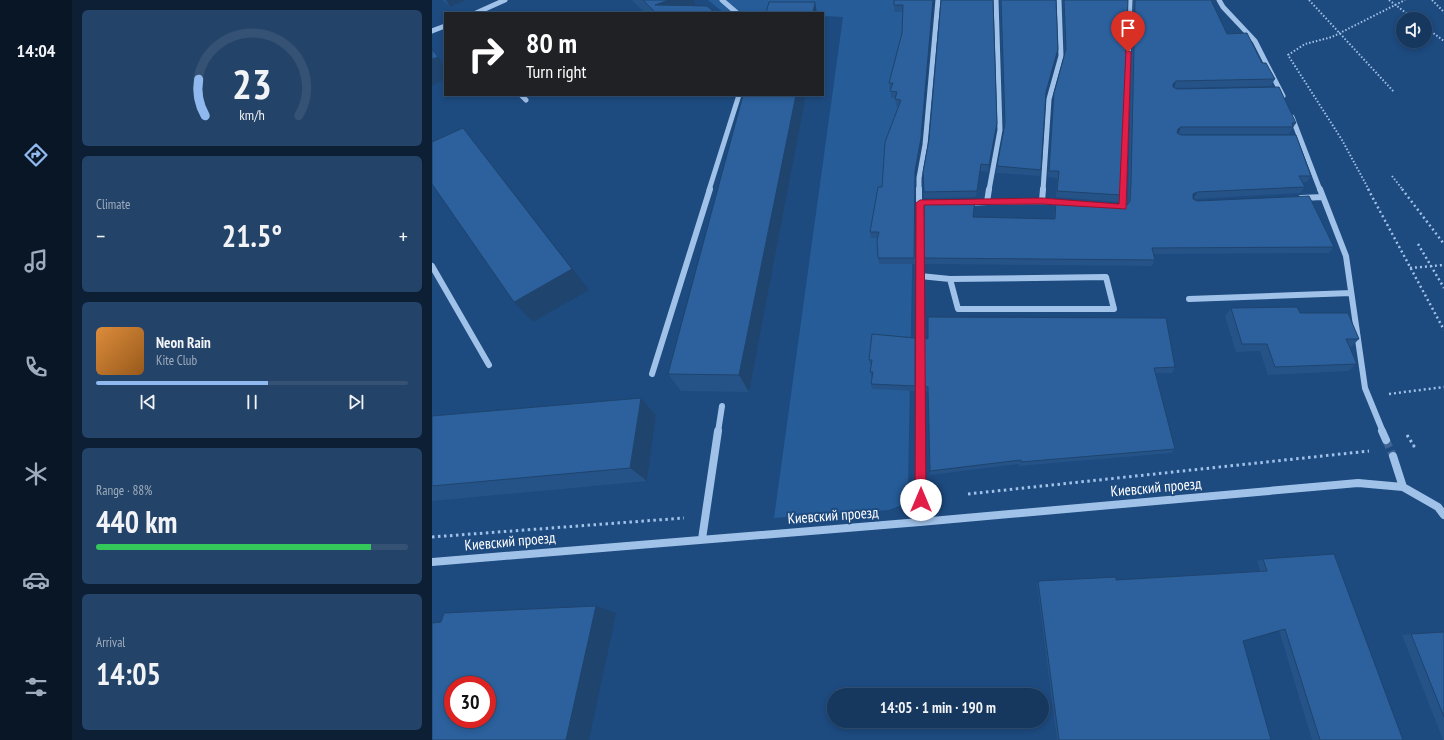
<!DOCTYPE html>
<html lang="en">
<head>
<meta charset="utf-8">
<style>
	:root { --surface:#16385f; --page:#234368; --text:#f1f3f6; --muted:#9eacbd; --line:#355274; --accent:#90b9f0 }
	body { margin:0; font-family:"PT Sans Narrow",sans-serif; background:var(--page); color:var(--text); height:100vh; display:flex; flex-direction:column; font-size:15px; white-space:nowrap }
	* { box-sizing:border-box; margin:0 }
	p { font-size:13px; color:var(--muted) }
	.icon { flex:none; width:22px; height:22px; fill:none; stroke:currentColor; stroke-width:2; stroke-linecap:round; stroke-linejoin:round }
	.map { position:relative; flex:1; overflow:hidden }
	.drawer { display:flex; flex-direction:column; gap:10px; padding:10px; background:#0c1f34; width:360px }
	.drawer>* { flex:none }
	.guide { position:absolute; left:12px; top:12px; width:380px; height:84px; border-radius:0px; box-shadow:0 2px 6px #0003,0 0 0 1px var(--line); background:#202124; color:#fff; overflow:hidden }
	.controls { position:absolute; left:964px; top:12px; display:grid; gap:8px }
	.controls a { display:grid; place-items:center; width:36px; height:36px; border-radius:50%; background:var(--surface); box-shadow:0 2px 6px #0003,0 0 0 1px var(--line); font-size:20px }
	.speed { position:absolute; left:12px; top:676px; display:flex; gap:8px; font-size:20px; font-weight:700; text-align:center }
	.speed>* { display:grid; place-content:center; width:52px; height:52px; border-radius:50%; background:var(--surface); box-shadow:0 2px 6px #0003,0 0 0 1px var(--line); line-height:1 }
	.speed .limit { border:6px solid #d22; background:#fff; color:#111 }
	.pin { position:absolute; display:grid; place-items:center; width:34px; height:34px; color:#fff; margin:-41px -17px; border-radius:50% 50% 50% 0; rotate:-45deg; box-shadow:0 0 4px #0007 }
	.pin .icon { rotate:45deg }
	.me { position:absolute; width:44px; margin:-22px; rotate:0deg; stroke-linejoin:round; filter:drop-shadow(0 0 3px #0008) }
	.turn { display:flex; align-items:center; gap:14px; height:84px; padding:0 16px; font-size:18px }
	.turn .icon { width:52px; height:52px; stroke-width:2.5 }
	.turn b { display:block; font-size:28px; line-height:34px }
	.big { font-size:30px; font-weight:700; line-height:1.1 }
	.drawer .widget { flex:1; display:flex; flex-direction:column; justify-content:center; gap:6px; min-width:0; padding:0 14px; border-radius:6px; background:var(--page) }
	.drawer .dial { align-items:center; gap:0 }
	.dial svg { height:104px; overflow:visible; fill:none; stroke:var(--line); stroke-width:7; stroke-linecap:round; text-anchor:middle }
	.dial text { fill:var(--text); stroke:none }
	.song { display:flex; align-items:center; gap:12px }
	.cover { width:48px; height:48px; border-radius:6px; background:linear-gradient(135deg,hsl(30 70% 55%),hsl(30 70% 35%)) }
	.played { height:4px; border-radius:2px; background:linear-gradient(90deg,var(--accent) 55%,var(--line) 55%) }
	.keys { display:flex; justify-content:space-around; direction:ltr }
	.heat { display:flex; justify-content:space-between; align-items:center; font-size:22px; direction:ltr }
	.charge { height:6px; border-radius:3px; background:linear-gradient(90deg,#34c759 88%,var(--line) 0) }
	.trip { position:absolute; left:395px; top:688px; width:222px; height:40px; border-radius:20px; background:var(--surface); box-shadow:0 2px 6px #0003,0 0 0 1px var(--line); font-weight:700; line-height:40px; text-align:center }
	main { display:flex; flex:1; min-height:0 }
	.tabs { display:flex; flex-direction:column; width:72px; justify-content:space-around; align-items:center; background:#091626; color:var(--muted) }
	.tabs .icon { width:28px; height:28px }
	.tabs .active { color:var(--accent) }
	.tabs b { font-size:18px; color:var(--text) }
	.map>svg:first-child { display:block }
</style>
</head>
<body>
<main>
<nav class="tabs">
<b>14:04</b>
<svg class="icon active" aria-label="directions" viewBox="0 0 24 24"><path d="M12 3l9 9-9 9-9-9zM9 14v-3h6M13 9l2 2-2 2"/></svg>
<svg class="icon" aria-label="music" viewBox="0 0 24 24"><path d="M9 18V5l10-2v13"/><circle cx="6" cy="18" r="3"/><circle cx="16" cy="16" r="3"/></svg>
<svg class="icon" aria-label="phone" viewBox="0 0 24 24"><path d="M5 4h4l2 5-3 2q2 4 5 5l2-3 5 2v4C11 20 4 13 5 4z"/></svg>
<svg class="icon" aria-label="climate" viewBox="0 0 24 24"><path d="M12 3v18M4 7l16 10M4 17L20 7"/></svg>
<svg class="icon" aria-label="car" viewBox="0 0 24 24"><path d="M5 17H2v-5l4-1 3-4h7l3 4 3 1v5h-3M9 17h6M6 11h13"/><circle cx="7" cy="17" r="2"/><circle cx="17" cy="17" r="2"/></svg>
<svg class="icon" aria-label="filters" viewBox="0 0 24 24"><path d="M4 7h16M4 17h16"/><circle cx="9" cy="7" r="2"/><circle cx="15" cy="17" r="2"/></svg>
</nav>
<section class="drawer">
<div class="widget dial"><svg viewBox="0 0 100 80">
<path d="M14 69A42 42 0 1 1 86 69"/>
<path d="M14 69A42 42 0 0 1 9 41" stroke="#90b9f0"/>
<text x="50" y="56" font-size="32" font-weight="700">23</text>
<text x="50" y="72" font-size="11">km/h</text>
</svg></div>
<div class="widget"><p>Climate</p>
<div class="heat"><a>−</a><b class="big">21.5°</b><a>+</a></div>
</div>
<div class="widget">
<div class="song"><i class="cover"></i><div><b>Neon Rain</b><p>Kite Club</p></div></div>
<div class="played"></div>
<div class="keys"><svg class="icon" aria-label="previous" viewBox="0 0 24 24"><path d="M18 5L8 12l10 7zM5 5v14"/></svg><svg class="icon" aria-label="pause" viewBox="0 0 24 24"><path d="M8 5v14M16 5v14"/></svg><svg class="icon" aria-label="next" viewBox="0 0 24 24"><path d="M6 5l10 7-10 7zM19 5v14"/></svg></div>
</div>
<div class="widget"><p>Range · 88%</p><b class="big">440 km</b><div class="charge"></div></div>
<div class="widget"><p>Arrival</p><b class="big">14:05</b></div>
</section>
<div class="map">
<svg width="1012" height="740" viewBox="0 0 1012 740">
	<rect width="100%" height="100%" fill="#1d4a7f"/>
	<!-- green -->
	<path fill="#265c98" d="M276 0H499L482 164 476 490 470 505 457 510 342 518 411 17 391 16V13H292Z"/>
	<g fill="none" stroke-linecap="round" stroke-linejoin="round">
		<!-- minor-tunnel -->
		<path stroke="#3f6592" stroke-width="8" stroke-dasharray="8 4" stroke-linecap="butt" d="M954 440 961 456"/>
		<!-- path-far2 -->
		<path stroke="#a0c2e9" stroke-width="2" stroke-dasharray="1.5 2" stroke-linecap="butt" d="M877 0 962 92
			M957 0 982 19
			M1000 0 1012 12
			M993 27 1012 41
			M960 176 971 190
			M937 190 910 140 856 55 873 44 900 37 973 0"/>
		<!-- path-far1 -->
		<path stroke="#a0c2e9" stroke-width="2.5" stroke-dasharray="2 3" stroke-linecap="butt" d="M936 189 1012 330
			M970 189 1012 244
			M986 244 1012 288
			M978 268 1012 265
			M957 394 1012 387"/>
		<!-- path -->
		<path stroke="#a0c2e9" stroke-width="3" stroke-dasharray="2.5 3.5" stroke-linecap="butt" d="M975 435 982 446H979
			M536 494 937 451
			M0 537 252 518"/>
		<!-- minor-far2 -->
		<path stroke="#a0c2e9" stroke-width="5" d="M290 0 305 13
			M787 0 791 7 823 41 851 96
			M44 13 73 0
			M0 31 13 26
			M89 95 94 100
			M860 117 888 190
			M277 190 307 95
			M487 190V178L493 145 506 0
			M557 190 568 130 564 0
			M611 190 617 99 629 56 627 0
			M692 190 698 0"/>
		<!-- minor-far1 -->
		<path stroke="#a0c2e9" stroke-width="6" d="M487 189 488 432
			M888 189 914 256 933 388 951 432
			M869 198 891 197
			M610 201 611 189
			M555 202 610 201 633 203
			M534 203 555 202 557 189
			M685 207H691L692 189
			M0 266 57 365
			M488 276 518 279
			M674 277 682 309H526L518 279Z
			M757 299 919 293
			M220 374 278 189
			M286 432 290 406"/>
		<!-- minor -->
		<path stroke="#a0c2e9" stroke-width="8" d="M488 431V522
			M950 431 954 440
			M961 456 971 487 1006 507 1012 515
			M270 539 286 431
			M0 562 488 522 926 483 971 487"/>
	</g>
	<!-- wall -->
	<path fill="#265387" d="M10 0H34L18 7Z
		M200 0H262L264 6 283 13H213Z
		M462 0H502L489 144 483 177V264H447L446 258V238H439L438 232 450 187 466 107 464 106 463 98H459V90H458L457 83 470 33 471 12H462Z
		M568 0H624L625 56 614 95 609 170 608 176 564 173 572 128Z
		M631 0H696L689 195 687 202 624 197 625 178 616 177 621 100 622 93 633 54Z
		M701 0H779L795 34 830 63 843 79 839 86 742 88 864 123 857 134H747L749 135 879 176 875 182 871 183 873 187 868 193 761 199 765 201 902 247 897 253 722 254 723 260 720 266 492 264V201L543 200 541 217 622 219 623 207 624 200 695 205 696 204Z
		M311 95H374L317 392 249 391 236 374Z
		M565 123 556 172 548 171 544 197 492 198 491 172 497 139Z
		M799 308 927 339 919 347H918L925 364 916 371 836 375 828 351 804 352 793 316Z
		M492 338 743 367 740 373H724L743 449 739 453 587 466V464L498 475 497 392 493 391Z
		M483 343V391L440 389 439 384 440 377H439L438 372 439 365H438L437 360Z
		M209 398 224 415 215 481 0 501V416Z
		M831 559 971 740H880L847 630 811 641 839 740H625L605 584 606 581 684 580 828 571 825 561Z
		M1012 632V740H1011L970 635 979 634Z"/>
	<!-- shaded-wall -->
	<path fill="#1f446e" d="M14 0H34L18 7Z
		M237 0H262L265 10 223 5Z
		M501 0H502L489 144 483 177V264V171Z
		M383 2 385 13H381Z
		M0 48 13 67V79L4 83 5 84 0 86Z
		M626 49 625 56 613 99 614 92Z
		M744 81 742 88 738 90 741 84Z
		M364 95H374L317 392 307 375Z
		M565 123 564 130 556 172 557 165Z
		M749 127 746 134 743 136 746 129Z
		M31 128 157 290 101 322 82 302Z
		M765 192 762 198 758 200 761 194Z
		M209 398 224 415 215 481 198 468Z
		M164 606 184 613 157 740H134Z"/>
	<!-- building -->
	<path fill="#2c619d" stroke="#1f446e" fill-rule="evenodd" d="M211 0H237L223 5 275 6 283 13H224Z
		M462 0H501L489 138 483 171 482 258H446L445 240 447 232H438L446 187H450L453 142 469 100 463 99 465 92 458 91 461 83H457L470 33 471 5H462Z
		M509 0H561L565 123 557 165 549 164 545 191 492 192 491 172 497 139Z
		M569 0H624L626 49 614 92 609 170 565 166 573 123Z
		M632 0H696L689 195 625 191 627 171H617L622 93 634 49Z
		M703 0H779L795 34 815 33 830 63H834L843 79 744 81 741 84V87L745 89 847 87 864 123H860L861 127H749L746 129 745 133 749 135H864L879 176H867L873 187 765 192 761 194V199L765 201 877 196 902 247 720 248 723 260 492 258V201L543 200 541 217 623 219 624 200 695 205 698 201 699 183Z
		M337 2H383L381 13H334Z
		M0 49 6 57 0 59Z
		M311 95H364L307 375 236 374Z
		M31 128 140 269 82 302 0 184V142Z
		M865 307 868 313H916L927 339H914L925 364 843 367 835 344H810L799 308Z
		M496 317 734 318 743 367 722 368 743 449 589 462V460L498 471 496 387 492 386V338L496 339Z
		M440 334 483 338V386L439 384 441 372H438L440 360H437Z
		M209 398 198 468 0 486V416Z
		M902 554 971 740H888L853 629 811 641 839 740H627L606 581 684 577V580L835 571 831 559Z
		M164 606 134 740H0V623L9 622 12 613ZM21 685H55V719H21Z
		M1012 632V717L979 634Z"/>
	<!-- route -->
	<path fill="#e11d48" stroke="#92132f" d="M694 50 699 52 694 209 610 204 492 205 494 500 492 503 489 505 485 503 483 500 484 203 488 200 610 198 687 204Z"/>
	<g text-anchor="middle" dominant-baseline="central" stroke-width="4" stroke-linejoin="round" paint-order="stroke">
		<!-- street labels -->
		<g font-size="15" fill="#fff" stroke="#1d4a7f">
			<text transform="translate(724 487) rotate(-5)">Киевский проезд</text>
			<text transform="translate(401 515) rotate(-4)">Киевский проезд</text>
			<text transform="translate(78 541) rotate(-5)">Киевский проезд</text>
		</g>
	</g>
</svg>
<div class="controls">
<a><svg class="icon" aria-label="sound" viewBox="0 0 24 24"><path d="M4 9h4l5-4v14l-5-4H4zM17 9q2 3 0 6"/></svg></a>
</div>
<div class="speed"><div class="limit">30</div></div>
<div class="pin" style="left:696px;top:52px;background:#d93025"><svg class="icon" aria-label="arrive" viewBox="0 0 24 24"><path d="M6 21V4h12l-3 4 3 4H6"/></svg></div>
<svg class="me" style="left:489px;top:500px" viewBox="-20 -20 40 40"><circle r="19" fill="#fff"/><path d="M0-13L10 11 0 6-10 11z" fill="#e11d48"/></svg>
<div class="trip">14:05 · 1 min · 190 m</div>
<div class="guide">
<div class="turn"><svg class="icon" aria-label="right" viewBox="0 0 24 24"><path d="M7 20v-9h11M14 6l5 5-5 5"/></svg><div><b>80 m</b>Turn right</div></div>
</div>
</div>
</main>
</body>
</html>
